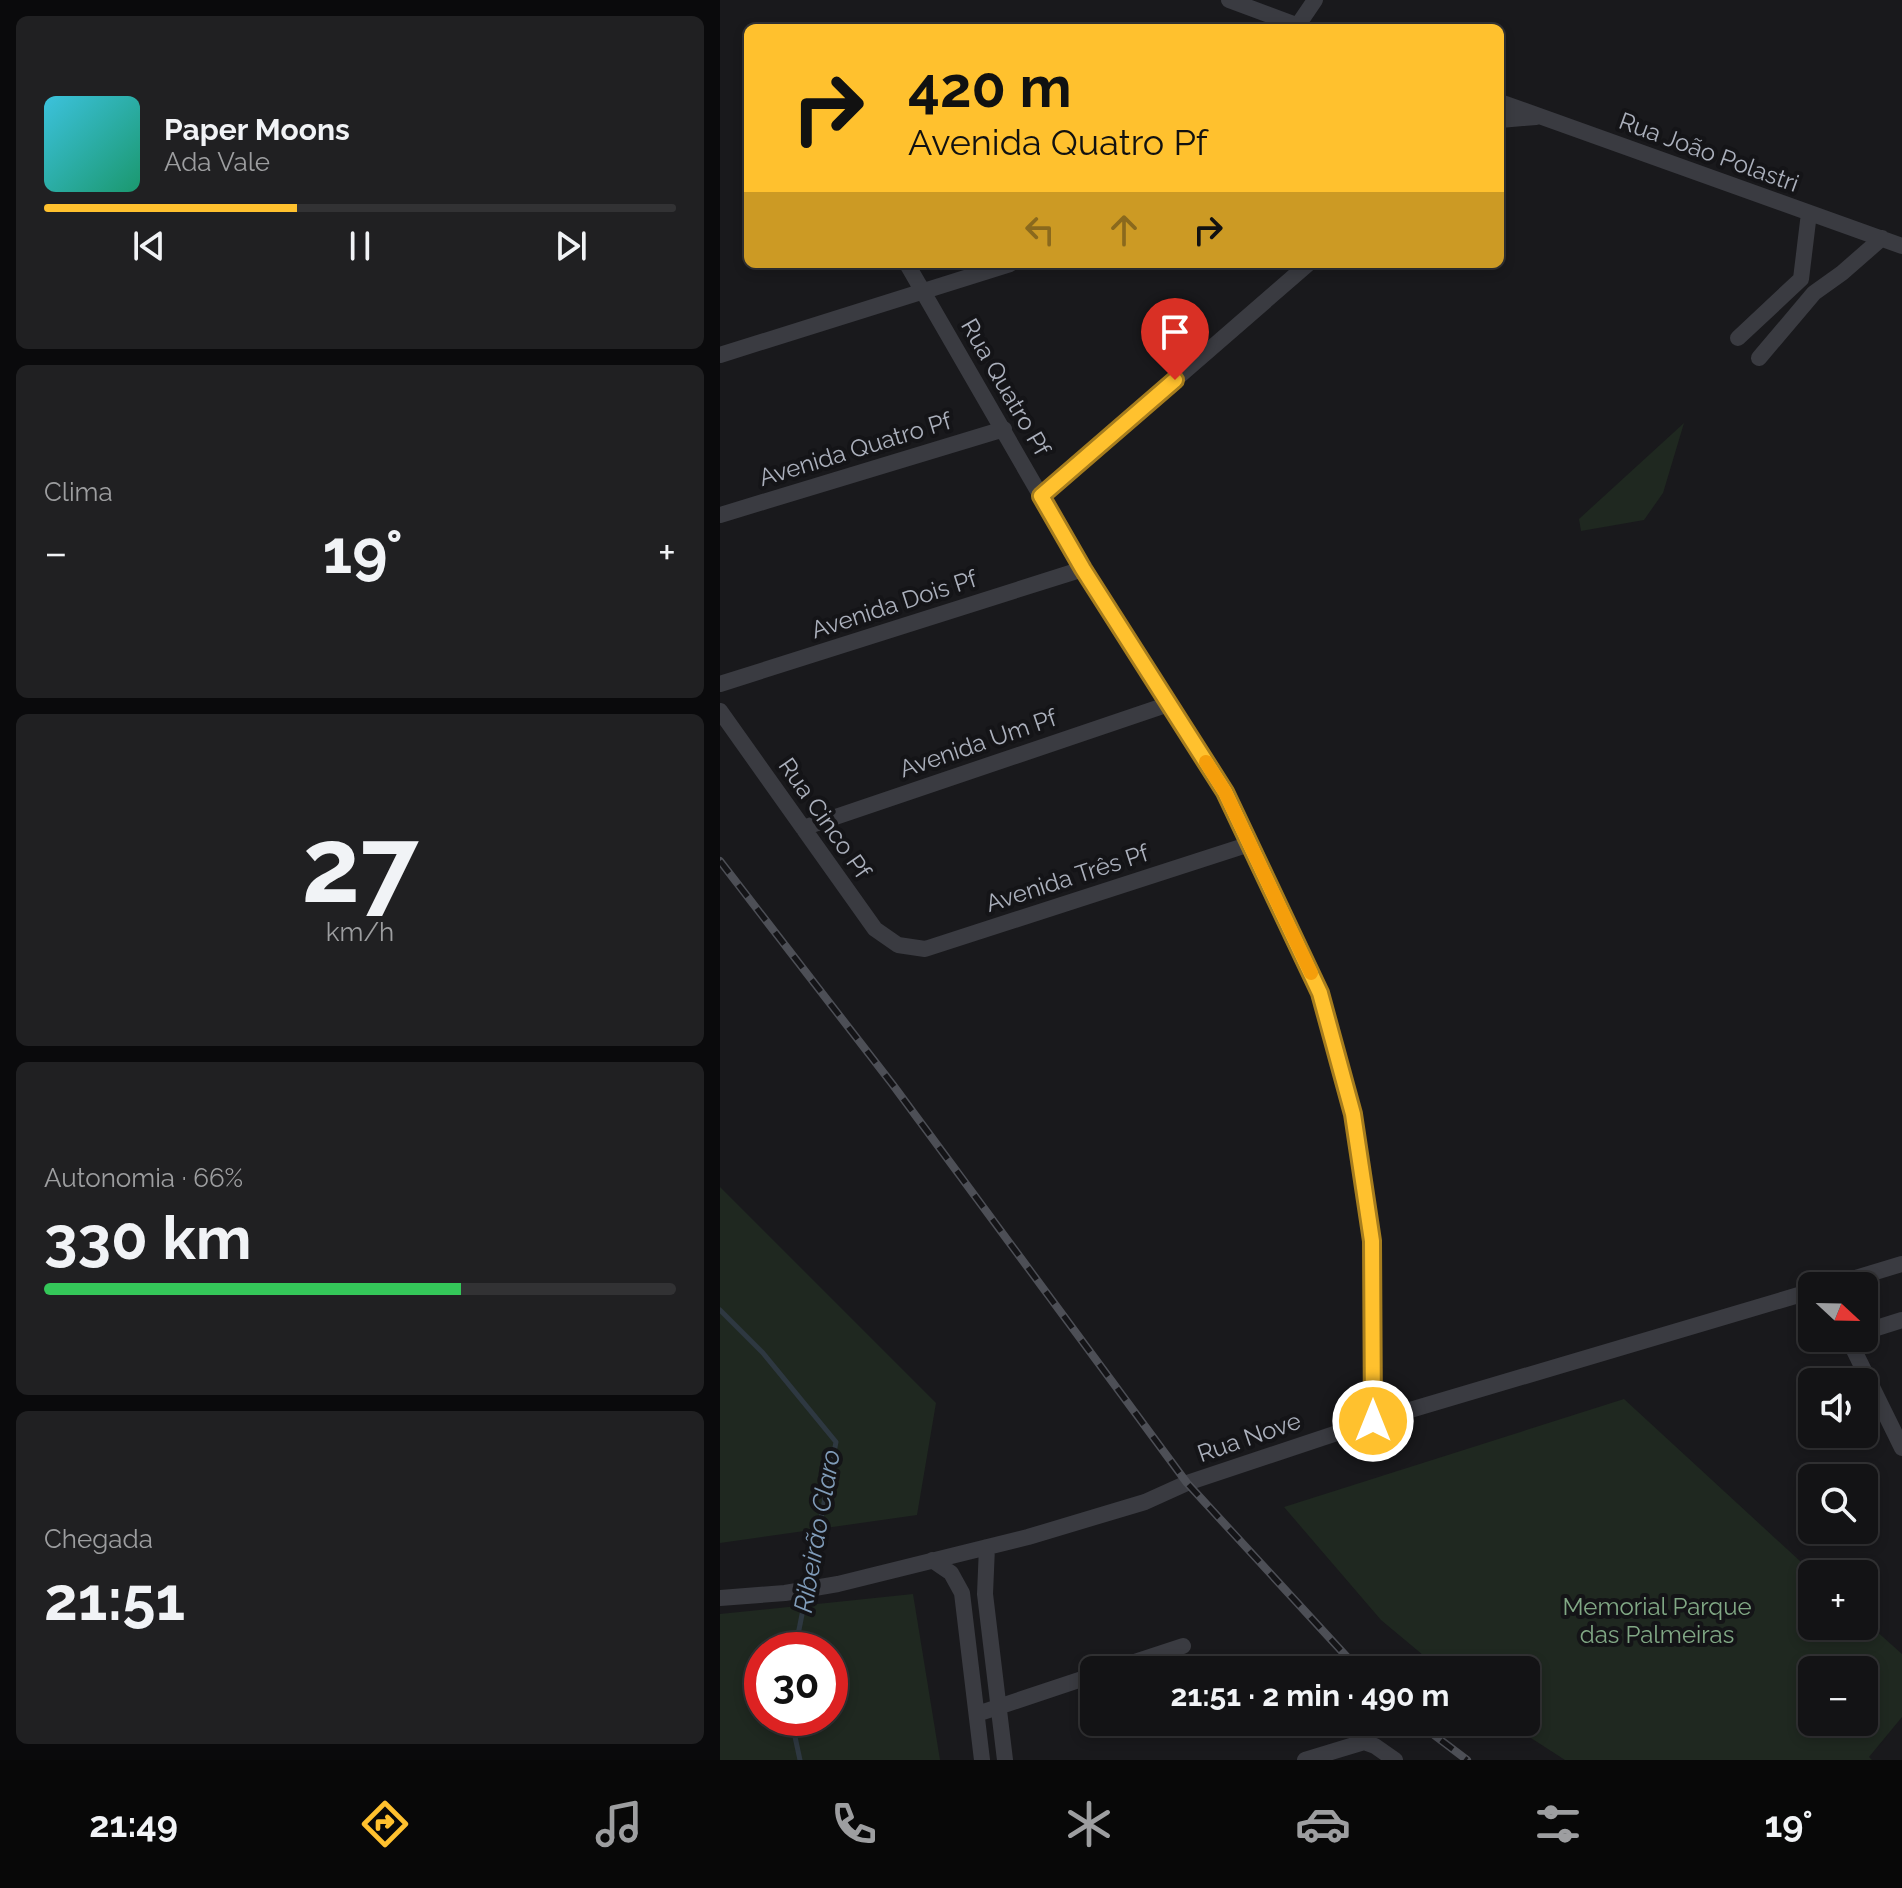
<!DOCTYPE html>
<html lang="pt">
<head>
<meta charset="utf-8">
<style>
	:root { --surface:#131315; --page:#202022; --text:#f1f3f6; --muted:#9d9ea0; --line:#323234; --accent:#ffc12e }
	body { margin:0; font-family:Raleway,sans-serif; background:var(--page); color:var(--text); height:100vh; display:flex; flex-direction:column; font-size:30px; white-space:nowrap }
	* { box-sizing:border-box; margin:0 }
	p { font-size:26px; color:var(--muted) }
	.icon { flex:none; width:44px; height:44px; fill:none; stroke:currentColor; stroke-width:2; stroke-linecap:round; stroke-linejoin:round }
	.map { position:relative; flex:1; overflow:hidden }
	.drawer { display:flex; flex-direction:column; gap:16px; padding:16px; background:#0a0a0c; width:720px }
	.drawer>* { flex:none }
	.top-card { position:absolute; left:24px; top:24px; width:760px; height:244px; border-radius:12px; box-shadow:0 4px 12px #0003,0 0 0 2px var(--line); background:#ffc12e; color:#111; overflow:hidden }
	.needle { width:52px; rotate:112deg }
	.tools { position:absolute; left:1078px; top:1272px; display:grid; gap:16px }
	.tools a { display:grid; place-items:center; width:80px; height:80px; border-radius:12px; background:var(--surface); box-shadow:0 4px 12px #0003,0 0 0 2px var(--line); font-size:40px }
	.speed { position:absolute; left:24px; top:1632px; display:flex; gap:16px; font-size:40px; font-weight:700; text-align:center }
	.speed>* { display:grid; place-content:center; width:104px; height:104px; border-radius:50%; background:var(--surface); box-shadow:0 4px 12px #0003,0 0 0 2px var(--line); line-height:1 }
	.speed .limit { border:12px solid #d22; background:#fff; color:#111 }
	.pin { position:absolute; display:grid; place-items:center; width:68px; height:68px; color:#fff; margin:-82px -34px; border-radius:50% 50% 50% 0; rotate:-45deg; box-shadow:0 0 8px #0007 }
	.pin .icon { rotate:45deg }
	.me { position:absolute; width:88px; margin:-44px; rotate:0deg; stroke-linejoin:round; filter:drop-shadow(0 0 6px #0008) }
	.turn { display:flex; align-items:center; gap:28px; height:168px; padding:0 32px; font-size:36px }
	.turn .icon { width:104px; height:104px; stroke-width:2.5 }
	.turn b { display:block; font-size:56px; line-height:68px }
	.lanes { display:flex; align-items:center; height:76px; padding:0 32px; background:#0003; justify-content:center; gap:40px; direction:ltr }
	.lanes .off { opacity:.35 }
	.big { font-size:60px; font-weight:700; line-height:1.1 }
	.drawer .widget { flex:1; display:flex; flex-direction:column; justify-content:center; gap:12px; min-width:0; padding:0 28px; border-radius:12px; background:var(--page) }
	.drawer .dial { align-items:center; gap:0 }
	.dial b { font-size:104px; line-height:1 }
	.song { display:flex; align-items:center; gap:24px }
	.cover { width:96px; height:96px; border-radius:12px; background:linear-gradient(135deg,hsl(190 70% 55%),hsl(160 70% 35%)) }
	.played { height:8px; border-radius:4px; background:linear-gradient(90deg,var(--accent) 40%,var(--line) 40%) }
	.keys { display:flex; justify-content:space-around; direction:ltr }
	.heat { display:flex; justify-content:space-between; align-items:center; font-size:44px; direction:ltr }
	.charge { height:12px; border-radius:6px; background:linear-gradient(90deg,#34c759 66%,var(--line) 0) }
	.trip { position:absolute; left:360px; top:1656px; width:460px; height:80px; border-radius:12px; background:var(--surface); box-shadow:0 4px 12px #0003,0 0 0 2px var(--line); font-weight:700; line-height:80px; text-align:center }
	.tab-bar { display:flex; height:128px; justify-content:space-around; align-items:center; background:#080808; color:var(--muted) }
	.tab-bar .icon { width:56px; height:56px }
	.tab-bar .current { color:var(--accent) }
	.tab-bar b { font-size:36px; color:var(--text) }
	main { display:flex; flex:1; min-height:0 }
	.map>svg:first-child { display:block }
</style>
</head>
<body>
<main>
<section class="drawer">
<div class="widget">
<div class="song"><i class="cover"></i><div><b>Paper Moons</b><p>Ada Vale</p></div></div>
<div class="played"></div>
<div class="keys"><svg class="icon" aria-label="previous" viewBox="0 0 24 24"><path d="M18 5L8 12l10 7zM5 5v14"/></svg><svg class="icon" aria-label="pause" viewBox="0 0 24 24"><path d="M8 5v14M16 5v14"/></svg><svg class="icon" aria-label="next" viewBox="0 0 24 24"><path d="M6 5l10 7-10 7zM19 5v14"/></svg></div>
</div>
<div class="widget"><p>Clima</p>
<div class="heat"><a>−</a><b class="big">19°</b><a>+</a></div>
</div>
<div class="widget dial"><b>27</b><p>km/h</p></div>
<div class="widget"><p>Autonomia · 66%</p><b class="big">330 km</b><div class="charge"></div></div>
<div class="widget"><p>Chegada</p><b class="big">21:51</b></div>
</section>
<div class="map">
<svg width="1182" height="1760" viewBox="0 0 1182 1760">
	<rect width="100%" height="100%" fill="#19191c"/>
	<!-- green -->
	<path fill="#1f2820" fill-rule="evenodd" d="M964 423 943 493 924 520 861 531 859 519Z
		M0 1187 216 1403 197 1515 0 1543Z
		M904 1399 1094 1574H1092V1626H1144V1620L1182 1654V1717L1149 1757 1152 1760H845L786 1722H806V1670H721L661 1620 564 1507ZM1092 1670H1144V1722H1092Z
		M193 1594 220 1760H0V1614ZM42 1650H110V1718H42Z"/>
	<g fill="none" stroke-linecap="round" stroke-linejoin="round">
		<!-- stream -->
		<path stroke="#2e3841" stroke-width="5" d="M0 1310 43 1353 116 1442 75 1650
			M71 1718 80 1760"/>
		<!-- street -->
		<path stroke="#3a3b41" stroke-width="16" d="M509 0 584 28
			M578 25 595 0
			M780 102 1182 246
			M780 120 816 117
			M187 264 363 569 505 792 600 993 633 1114 652 1241 653 1421
			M1018 338 1081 279 1089 213
			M0 355 290 264
			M1039 358 1094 293 1122 273 1162 238
			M321 496 588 264
			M0 515 284 429
			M0 684 363 569
			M0 711 155 929 178 945 205 949 530 844
			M83 828 449 704
			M1109 1286 1182 1264
			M1144 1332 1182 1320
			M1128 1338 1182 1448
			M267 1547 265 1594 285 1760
			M212 1560 231 1573 242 1593 262 1760
			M0 1598 65 1593 118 1584 308 1537 425 1502 467 1483 653 1421 1092 1291
			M390 1670 463 1646
			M257 1714 374 1675
			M585 1760 644 1742 655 1746 675 1760"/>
		<!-- rail casing -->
		<g stroke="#4d4f56" stroke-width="8">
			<path id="rail" d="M0 861 173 1085 467 1483 639 1670
				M697 1722 747 1760"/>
		</g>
		<!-- rail -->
		<use href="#rail" stroke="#141417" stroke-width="5" stroke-dasharray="15" stroke-linecap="butt"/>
	</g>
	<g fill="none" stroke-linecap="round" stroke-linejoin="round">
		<!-- route casing -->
		<g stroke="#a67d1e" stroke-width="20">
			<path id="route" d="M455 380 321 496 363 569 505 792 600 993 633 1114 652 1241 653 1421"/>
		</g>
		<!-- route -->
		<use href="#route" stroke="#ffc12e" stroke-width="14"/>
		<!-- slow -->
		<path stroke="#f59e0b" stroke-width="14" d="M486 762 505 792 591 973"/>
	</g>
	<g text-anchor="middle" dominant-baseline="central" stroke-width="8" stroke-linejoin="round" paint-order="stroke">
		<!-- street labels -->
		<g font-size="24" fill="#abb0bc" stroke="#141417">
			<text transform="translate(989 152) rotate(20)">Rua João Polastri</text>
			<text transform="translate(286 387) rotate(60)">Rua Quatro Pf</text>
			<text transform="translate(135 449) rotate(-17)">Avenida Quatro Pf</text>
			<text transform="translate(174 604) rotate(-18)">Avenida Dois Pf</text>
			<text transform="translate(258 743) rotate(-19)">Avenida Um Pf</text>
			<text transform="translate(105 818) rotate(55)">Rua Cinco Pf</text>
			<text transform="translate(347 878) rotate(-18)">Avenida Três Pf</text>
			<text transform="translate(529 1437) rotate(-19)">Rua Nove</text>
		</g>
		<!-- park labels -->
		<g font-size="24" fill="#81a885" stroke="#141417">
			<text x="937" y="1606">Memorial Parque<tspan x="937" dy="28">das Palmeiras</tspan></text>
		</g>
		<!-- water labels -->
		<g font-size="26" font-style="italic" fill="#809cb9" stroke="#141417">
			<text transform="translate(97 1531) rotate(-80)">Ribeirão Claro</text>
		</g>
	</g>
</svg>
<div class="tools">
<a><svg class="needle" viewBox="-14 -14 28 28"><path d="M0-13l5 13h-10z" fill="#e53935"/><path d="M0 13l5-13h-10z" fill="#9d9ea0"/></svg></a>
<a><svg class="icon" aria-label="sound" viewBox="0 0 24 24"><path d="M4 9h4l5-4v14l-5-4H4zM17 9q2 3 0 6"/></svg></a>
<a><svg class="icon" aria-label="search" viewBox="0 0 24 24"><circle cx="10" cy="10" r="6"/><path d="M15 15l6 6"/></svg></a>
<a>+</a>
<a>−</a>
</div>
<div class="speed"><div class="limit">30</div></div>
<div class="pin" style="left:455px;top:380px;background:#d93025"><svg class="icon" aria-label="arrive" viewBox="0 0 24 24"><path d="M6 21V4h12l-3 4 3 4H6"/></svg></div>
<svg class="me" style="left:653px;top:1421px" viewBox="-20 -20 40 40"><circle r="17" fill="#ffc12e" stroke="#fff" stroke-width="3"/><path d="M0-11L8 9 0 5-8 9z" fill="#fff"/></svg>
<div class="trip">21:51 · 2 min · 490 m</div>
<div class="top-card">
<div class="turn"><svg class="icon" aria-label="right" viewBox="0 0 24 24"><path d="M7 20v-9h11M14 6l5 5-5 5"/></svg><div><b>420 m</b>Avenida Quatro Pf</div></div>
<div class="lanes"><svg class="icon off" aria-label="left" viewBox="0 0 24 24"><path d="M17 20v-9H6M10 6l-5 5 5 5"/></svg><svg class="icon off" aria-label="ahead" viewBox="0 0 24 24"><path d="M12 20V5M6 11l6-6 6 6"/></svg><svg class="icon" aria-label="right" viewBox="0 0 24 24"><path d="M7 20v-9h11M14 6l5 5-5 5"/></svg></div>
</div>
</div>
</main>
<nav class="tab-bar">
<b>21:49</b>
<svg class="icon current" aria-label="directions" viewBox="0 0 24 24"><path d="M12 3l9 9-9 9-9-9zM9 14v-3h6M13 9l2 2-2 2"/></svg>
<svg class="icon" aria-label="music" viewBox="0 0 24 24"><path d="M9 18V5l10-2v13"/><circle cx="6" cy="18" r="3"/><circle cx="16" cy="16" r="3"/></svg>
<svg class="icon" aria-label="phone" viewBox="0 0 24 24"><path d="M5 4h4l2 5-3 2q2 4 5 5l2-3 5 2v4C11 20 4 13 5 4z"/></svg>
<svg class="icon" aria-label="climate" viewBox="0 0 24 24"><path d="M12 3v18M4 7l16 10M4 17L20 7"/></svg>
<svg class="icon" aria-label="car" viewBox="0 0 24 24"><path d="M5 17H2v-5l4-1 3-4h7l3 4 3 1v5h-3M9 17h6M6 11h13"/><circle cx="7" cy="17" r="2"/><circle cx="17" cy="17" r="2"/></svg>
<svg class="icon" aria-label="filters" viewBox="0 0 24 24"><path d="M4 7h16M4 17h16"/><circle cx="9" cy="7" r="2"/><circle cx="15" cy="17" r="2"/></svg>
<b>19°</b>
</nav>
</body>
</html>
